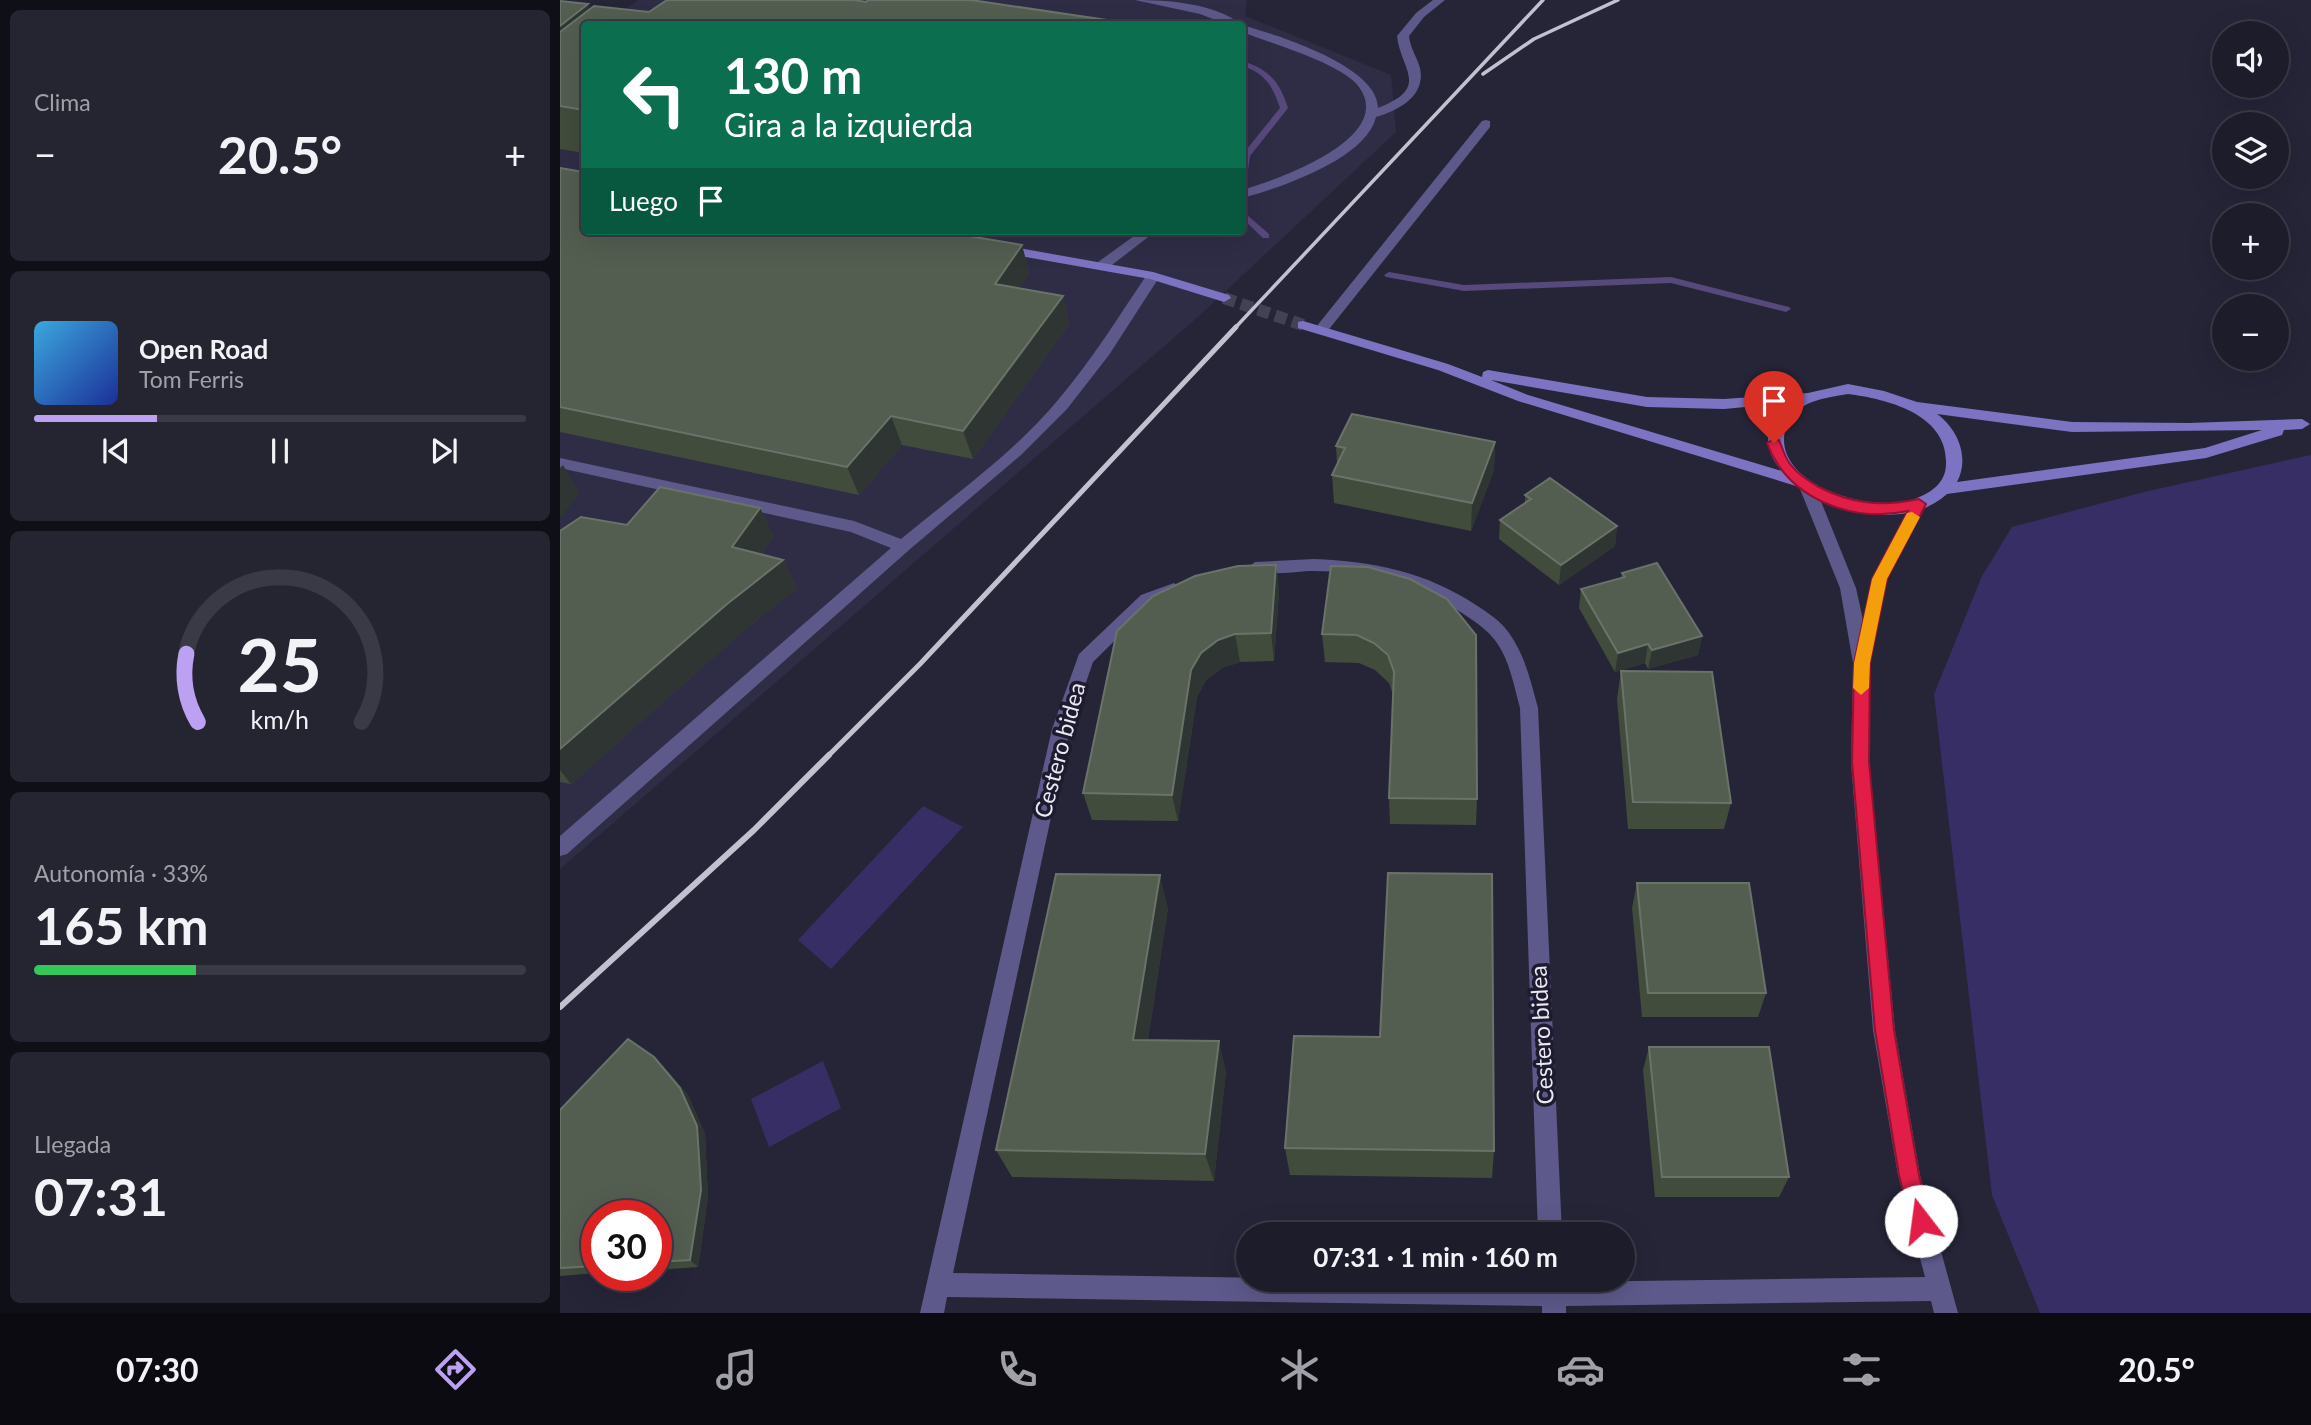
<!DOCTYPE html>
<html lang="es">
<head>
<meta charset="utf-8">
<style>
	:root { --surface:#1c1c2a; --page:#252532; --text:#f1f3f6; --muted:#a0a1a8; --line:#3a3a47; --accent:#bca0f2 }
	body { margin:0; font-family:Lato,sans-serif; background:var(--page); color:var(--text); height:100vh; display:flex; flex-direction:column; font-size:26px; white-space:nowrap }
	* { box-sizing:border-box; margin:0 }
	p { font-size:23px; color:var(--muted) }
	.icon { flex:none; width:38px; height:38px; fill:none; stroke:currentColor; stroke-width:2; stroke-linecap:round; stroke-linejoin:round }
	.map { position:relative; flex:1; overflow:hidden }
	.drawer { display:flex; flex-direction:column; gap:10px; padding:10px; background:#0f0f17; width:560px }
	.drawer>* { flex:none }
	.banner { position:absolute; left:21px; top:21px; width:665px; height:214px; border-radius:7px; box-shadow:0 7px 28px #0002,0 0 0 2px var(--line); background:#0b6e4f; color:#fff; overflow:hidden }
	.fabs { position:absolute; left:1652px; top:21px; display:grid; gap:14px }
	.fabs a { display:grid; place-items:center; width:77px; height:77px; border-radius:50%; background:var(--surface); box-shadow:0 7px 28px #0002,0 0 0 2px var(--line); font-size:35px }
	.speed { position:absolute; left:21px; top:1200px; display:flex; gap:14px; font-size:35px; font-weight:700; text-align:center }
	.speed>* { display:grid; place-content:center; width:91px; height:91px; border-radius:50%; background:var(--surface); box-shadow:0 7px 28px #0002,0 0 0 2px var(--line); line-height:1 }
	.speed .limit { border:10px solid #d22; background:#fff; color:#111 }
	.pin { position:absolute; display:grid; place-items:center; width:60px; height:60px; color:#fff; margin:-72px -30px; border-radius:50% 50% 50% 0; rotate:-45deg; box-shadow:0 0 7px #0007 }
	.pin .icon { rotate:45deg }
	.me { position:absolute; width:77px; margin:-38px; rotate:345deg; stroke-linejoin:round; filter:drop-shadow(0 0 5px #0008) }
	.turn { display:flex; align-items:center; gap:24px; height:147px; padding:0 28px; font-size:32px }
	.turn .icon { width:91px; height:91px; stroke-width:2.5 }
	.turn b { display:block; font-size:49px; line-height:60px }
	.then { display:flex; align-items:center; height:66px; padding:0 28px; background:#0003; gap:14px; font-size:26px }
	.big { font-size:52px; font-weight:700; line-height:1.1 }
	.drawer .tile { flex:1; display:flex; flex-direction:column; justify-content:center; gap:10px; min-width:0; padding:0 24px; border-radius:10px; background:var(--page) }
	.drawer .dial { align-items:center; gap:0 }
	.dial svg { height:182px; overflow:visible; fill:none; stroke:var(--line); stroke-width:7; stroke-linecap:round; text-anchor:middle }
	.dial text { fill:var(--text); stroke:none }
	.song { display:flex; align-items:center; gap:21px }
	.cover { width:84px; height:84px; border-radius:10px; background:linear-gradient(135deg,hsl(200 70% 55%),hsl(230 70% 35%)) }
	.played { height:7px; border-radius:4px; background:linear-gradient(90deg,var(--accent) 25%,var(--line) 25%) }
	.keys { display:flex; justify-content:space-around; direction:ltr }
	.heat { display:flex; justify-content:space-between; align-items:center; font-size:38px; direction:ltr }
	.charge { height:10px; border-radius:5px; background:linear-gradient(90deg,#34c759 33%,var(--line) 0) }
	.trip { position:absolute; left:676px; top:1222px; width:399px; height:70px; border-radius:35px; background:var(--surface); box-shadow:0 7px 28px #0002,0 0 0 2px var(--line); font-weight:700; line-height:70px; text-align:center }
	.tabs { display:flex; height:112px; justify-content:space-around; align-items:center; background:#0b0b11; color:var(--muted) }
	.tabs .icon { width:49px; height:49px }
	.tabs .current { color:var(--accent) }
	.tabs b { font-size:32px; color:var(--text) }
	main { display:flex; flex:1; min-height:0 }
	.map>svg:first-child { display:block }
</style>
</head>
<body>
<main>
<section class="drawer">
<div class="tile"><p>Clima</p>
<div class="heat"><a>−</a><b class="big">20.5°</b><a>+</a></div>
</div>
<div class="tile">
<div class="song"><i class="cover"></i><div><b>Open Road</b><p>Tom Ferris</p></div></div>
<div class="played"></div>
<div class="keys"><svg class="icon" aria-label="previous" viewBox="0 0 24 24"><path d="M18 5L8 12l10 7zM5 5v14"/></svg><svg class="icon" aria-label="pause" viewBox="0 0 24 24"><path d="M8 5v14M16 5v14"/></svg><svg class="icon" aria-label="next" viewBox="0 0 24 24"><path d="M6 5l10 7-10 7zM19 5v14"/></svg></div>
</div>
<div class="tile dial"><svg viewBox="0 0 100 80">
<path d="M14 69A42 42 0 1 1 86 69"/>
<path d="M14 69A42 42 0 0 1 9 39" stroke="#bca0f2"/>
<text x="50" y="56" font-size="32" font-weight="700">25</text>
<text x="50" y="72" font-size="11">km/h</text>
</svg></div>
<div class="tile"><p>Autonomía · 33%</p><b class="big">165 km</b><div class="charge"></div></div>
<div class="tile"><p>Llegada</p><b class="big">07:31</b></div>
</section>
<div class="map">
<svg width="1751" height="1313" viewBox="0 0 1751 1313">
	<rect width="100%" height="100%" fill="#262538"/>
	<!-- built -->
	<path fill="#2f2d46" d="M78 0H687L685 16 831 75 836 132 639 316 0 869V58L24 39V231H682V24H45Z"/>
	<!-- green -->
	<path fill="#362e65" d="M1751 455V1313H1480L1432 1195 1374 694 1422 576 1452 527 1584 492Z
		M363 806 403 827 271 969 238 940Z
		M263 1061 281 1108 209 1147 191 1099Z"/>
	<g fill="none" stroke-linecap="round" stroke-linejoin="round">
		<!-- stream -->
		<path fill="#57497c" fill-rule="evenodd" d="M682 61C709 69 720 82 728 108L690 156 687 177 683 180 682 155 720 108C713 86 705 73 682 66Z
			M686 214 709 234V238H703L683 219V215Z
			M829 272 904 285 1111 277 1229 307 1231 309 1226 312 1111 283 904 291 826 277 824 275Z"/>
		<!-- secondary-tunnel -->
		<path stroke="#434254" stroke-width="12" stroke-dasharray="12 6" stroke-linecap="butt" d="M664 298 743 325"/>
		<!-- lane -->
		<path fill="#5d598a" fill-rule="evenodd" d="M926 120 930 121V127L766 333H756V327L922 121Z"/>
		<!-- street -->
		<path fill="#5d598a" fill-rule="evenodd" d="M575 0C607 0 654 3 681 24H666L640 14Z
			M873 0H885L864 17 849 36C850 48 857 57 860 68 866 96 839 110 816 117 806 159 720 188 682 198V190C717 180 836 138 799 87 783 64 710 43 682 32V25C717 35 818 66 818 108 871 87 841 71 837 36L856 13Z
			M581 231H596L548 268H538V262Z
			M593 272 600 276 549 355 507 409 461 455 349 550 7 854 0 856V836L331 548 291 532 0 468V458L294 521 341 539C394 495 454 453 498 400 532 360 559 316 588 273Z
			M1248 484 1256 489 1296 588 1303 620 1312 578 1351 504 1359 498 1367 504 1328 578 1310 658 1309 763 1335 1030 1360 1175 1398 1313H1374L1371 1301 1006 1306V1313H982V1306L387 1297 384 1313H360L492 729 519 654 581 595 614 583 622 589 620 593 593 603 533 662 510 729 393 1273 980 1282V1279H1004V1282L1365 1277 1338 1175 1313 1030 1291 763 1293 663 1280 588 1240 489Z
			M754 559C813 561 866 572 916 605 928 613 941 621 949 633 965 655 971 682 978 708L1002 1234H978L960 708C954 686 950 662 937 643 929 631 917 623 905 615 859 583 809 571 753 571 739 571 693 578 687 568L695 562Z"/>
		<!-- secondary -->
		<path fill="#7c74c2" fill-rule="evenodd" d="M442 245 593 272 669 295 671 298 664 302 590 279 437 252V246Z
			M743 321 888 364 922 377 923 372 928 370 1087 397 1164 399 1248 393 1288 384 1324 391 1357 402 1512 422 1629 423 1742 419 1750 424 1742 429 1724 430 1722 435 1646 458 1387 494C1346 531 1278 512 1236 486L958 401 878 370 738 328V322ZM931 380 1087 407 1164 409 1229 403C1204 421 1201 448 1222 471L968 395ZM1288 394C1327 399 1388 414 1386 464 1386 481 1373 492 1357 498 1316 516 1208 485 1226 427 1229 416 1241 406 1252 402 1263 398 1276 396 1288 394ZM1377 414 1512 432 1702 430 1645 448 1397 482C1410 458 1398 429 1377 414Z"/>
		<!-- rail-far2 -->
		<path stroke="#c1c1cf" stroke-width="3.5" d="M923 74 974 39 1058 0
			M674 329 983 0"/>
		<!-- rail-far1 -->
		<path stroke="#c1c1cf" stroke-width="5" d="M267 757 360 664 676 327"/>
		<!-- rail -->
		<path stroke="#c1c1cf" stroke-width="6" d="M0 1007 194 830 269 755"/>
	</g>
	<!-- wall -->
	<path fill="#414c3c" d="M411 0 24 24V153L0 149V1L30 9 89 12 306 2Z
		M0 168 462 245 469 273 459 288 503 296 509 324 413 459 342 445 299 495 0 432Z
		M935 442 934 470 911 531 774 503 772 475 777 464 776 446Z
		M965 495 1057 526 1055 546 999 585 939 539 940 520 965 503Z
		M200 508 213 536 201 554 223 560 237 588 183 631 11 784 0 782V531L67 525Z
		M716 565 719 593 714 661 680 662 662 668 646 680 637 697 618 821 532 820 523 793Z
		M771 566 917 799 916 825 830 824 829 798 833 695 829 683 815 670 799 663 765 662 762 634Z
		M1062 573 1142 636 1138 655 1088 669 1085 663 1055 672 1019 608 1021 589 1061 578Z
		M1061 671 1171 803 1164 829H1068L1057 699Z
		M1077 883 1206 993 1198 1017H1082L1072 908Z
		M608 908 588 1040 666 1071 654 1181 452 1177 436 1150Z
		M820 1037 934 1151 932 1178 730 1175 725 1148Z
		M1089 1047 1229 1177 1219 1197H1095L1083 1070Z
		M102 1065 128 1095 145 1134 148 1197 138 1267 96 1270V1216H37V1273L0 1276V1110Z"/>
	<!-- shaded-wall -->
	<path fill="#2e3532" d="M28 4 37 23 0 51V26Z
		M462 245 469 273 442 313 435 284Z
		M503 296 509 324 413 459 403 431Z
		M331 416 342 445 299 495 287 467Z
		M935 442 934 470 911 531 912 503Z
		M3 465 20 494 0 518V468Z
		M200 508 213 536 186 576 172 547Z
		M1057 526 1055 546 999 585 1001 565Z
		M223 560 237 588 183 631 11 784 0 770V749L167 604Z
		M716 565 719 593 714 661 711 633Z
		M675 634 680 662 662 668 646 680 637 697 618 821 612 795 631 670 641 653 658 640Z
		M1142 636 1138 655 1088 669 1092 650Z
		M1088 644 1085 663 1055 672 1058 653Z
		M600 875 608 908 584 1069 573 1040Z
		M659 1041 666 1071 654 1181 645 1154Z
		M94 1057 128 1095 145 1134 148 1197 138 1267 130 1260Z"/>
	<!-- building -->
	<path fill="#535d50" stroke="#6a736a" stroke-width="2" d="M107 0H294L306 2 308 0H411L574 24H24V110L0 106V32L34 6 89 12Z
		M0 1 28 4 0 26Z
		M0 168 24 172V231H379L462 245 435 284 503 296 403 431 331 416 287 467 0 407Z
		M792 414 935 442 912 503 772 475 785 448 776 446Z
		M990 478 1057 526 1001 565 940 520 971 499 965 495Z
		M100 487 200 508 172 547 223 560 167 604 0 749V531L21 517 67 525Z
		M1097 563 1142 636 1092 650 1088 644 1058 653 1021 589 1065 577 1062 573Z
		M716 565 711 633 675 634 658 640 641 653 631 670 612 795 523 793 557 631 593 596 635 576 678 566Z
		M771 566 808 567 850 579 887 599 916 635 917 799 829 798 834 672 828 655 814 643 797 635 762 634Z
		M1061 671 1152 672 1171 803 1073 802Z
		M828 873 932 874 934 1151 725 1148 734 1036 820 1037Z
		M496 874 600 875 573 1040 659 1041 645 1154 436 1150Z
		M1077 883H1189L1206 993H1088Z
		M68 1039 94 1057 120 1088 137 1126 141 1190 130 1260 96 1262V1216H37V1266L0 1268V1110Z
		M1089 1047H1209L1229 1177H1102Z"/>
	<!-- route -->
	<path fill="#e11d48" stroke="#92132f" stroke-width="2" d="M1214 439 1219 440C1222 447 1224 454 1228 461 1235 472 1246 479 1257 486 1291 504 1321 507 1359 499L1366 504 1327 579 1310 663 1309 762 1334 1030 1359 1175 1371 1221 1368 1228 1361 1231 1353 1228 1339 1175 1315 1030 1292 762 1294 663 1312 579 1348 511C1291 523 1228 499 1207 443Z"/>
	<!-- slow -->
	<path fill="#f59e0b" d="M1352 512 1360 517 1327 579 1310 663 1309 688 1301 695 1293 688 1294 663 1312 579 1347 513Z"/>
	<g text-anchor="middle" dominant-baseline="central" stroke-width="7" stroke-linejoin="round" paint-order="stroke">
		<!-- street labels -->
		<g font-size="23" fill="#e9e9f6" stroke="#1d1b2d">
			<text transform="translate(499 750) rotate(-75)">Cestero bidea</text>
			<text transform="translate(981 1035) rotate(-93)">Cestero bidea</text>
		</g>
	</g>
</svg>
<div class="fabs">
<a><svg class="icon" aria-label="sound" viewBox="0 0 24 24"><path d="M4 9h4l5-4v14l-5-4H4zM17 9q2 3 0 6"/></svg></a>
<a><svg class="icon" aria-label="layers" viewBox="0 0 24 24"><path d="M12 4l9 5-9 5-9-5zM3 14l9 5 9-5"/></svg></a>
<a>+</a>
<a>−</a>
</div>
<div class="speed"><div class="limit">30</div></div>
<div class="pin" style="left:1214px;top:443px;background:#d93025"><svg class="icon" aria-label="arrive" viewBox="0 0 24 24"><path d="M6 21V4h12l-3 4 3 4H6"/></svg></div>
<svg class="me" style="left:1361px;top:1221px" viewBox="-20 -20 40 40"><circle r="19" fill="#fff"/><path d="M0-13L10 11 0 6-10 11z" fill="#e11d48"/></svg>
<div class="trip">07:31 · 1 min · 160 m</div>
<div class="banner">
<div class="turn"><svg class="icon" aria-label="left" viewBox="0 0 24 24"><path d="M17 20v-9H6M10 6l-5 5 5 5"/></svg><div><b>130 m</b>Gira a la izquierda</div></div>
<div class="then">Luego<svg class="icon" aria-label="arrive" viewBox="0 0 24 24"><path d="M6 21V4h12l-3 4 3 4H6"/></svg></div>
</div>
</div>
</main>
<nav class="tabs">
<b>07:30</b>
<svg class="icon current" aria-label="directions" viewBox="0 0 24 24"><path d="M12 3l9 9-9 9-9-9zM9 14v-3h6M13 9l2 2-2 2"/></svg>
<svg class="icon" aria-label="music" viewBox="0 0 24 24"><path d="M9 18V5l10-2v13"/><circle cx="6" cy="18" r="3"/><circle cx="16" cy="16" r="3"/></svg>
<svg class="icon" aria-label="phone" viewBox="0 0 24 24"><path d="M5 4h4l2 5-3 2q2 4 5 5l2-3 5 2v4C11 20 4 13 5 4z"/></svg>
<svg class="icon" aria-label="climate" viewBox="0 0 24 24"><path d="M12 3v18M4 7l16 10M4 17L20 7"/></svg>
<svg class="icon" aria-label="car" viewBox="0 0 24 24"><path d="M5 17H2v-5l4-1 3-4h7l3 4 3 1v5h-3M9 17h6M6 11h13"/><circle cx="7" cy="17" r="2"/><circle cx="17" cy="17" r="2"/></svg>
<svg class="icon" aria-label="filters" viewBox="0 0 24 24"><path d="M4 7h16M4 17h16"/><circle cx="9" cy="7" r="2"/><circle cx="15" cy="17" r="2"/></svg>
<b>20.5°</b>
</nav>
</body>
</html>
